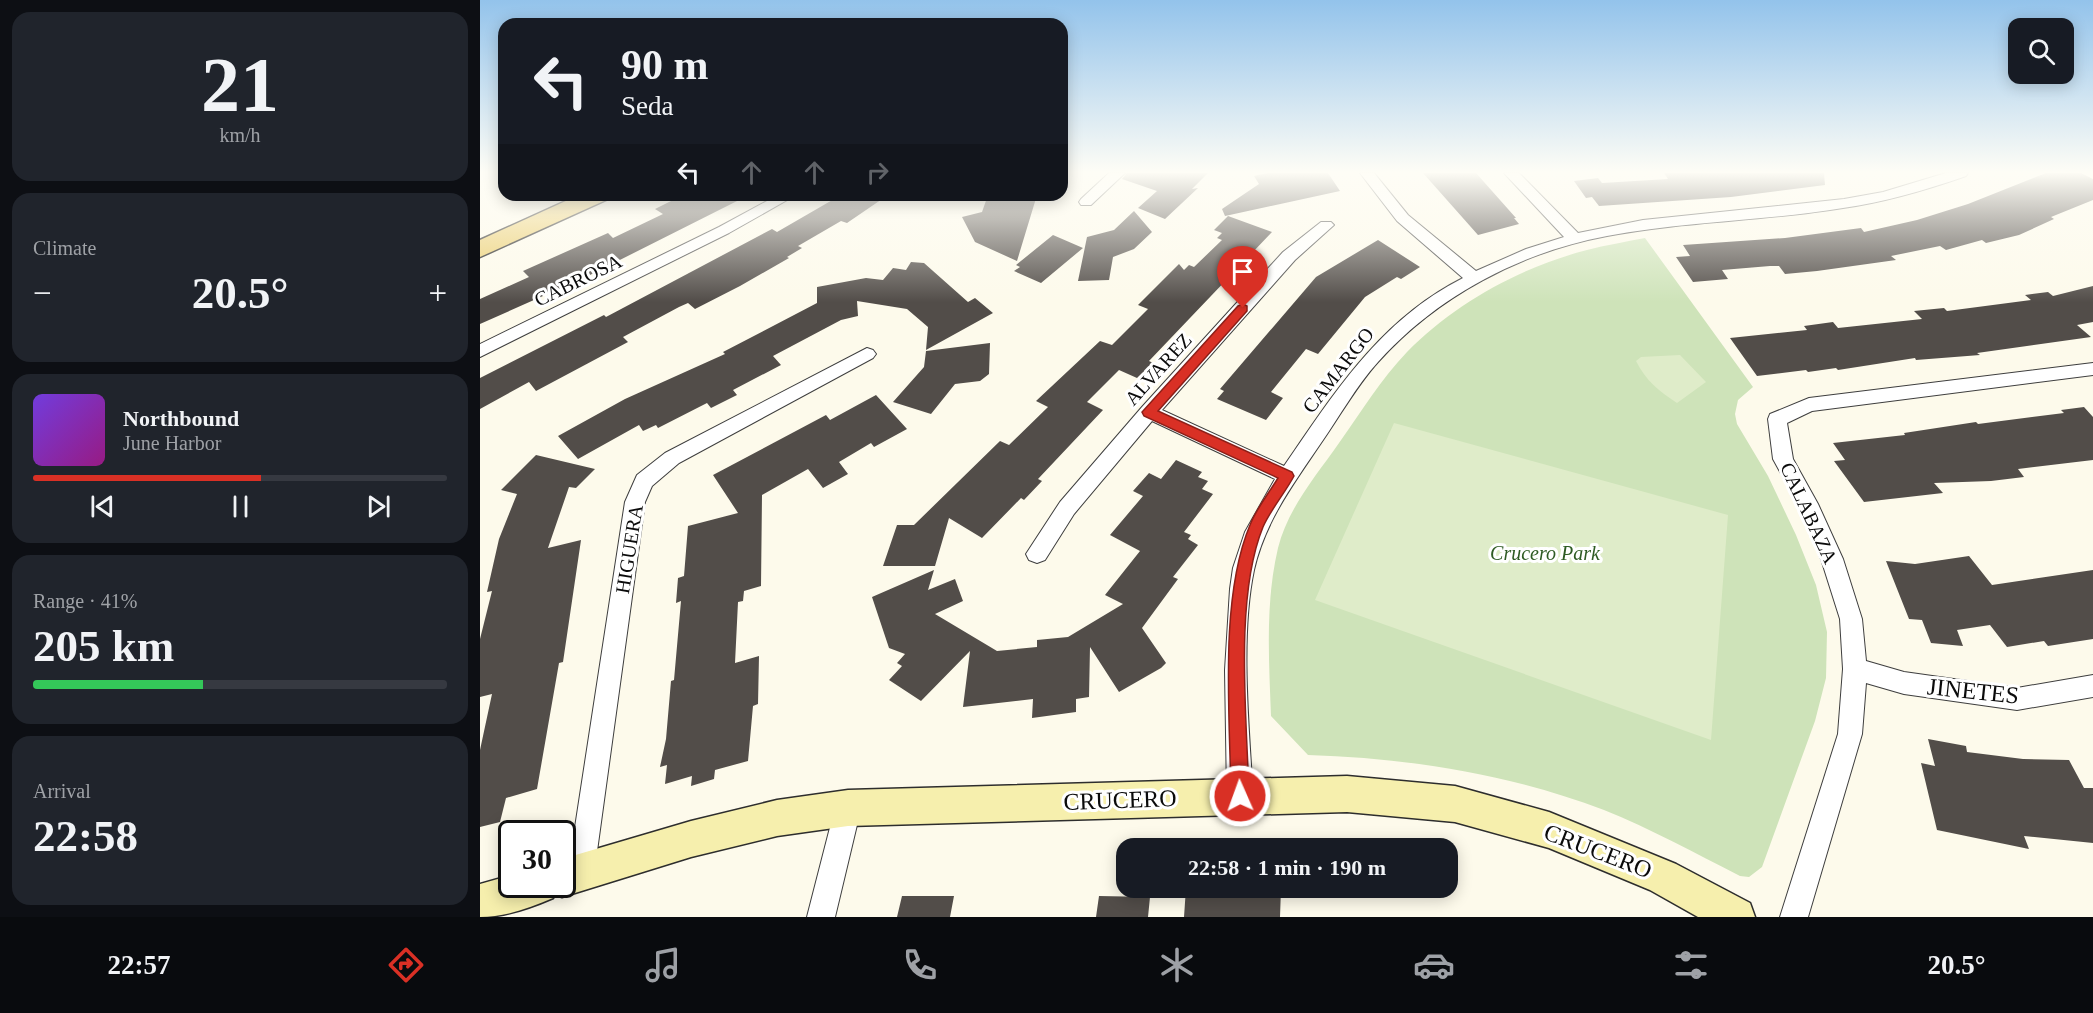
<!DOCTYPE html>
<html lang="en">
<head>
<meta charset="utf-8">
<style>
	:root { --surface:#171b24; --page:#20242c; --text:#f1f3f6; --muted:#9ea1a6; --line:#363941; --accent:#d93025 }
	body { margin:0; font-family:Georgia,serif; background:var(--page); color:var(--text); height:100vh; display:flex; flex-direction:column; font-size:22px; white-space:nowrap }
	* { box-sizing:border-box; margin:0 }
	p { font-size:20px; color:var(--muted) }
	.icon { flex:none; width:33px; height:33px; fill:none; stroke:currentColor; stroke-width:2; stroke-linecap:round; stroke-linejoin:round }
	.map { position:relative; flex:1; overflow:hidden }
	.drawer { display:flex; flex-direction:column; gap:12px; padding:12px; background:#0d0f14; width:480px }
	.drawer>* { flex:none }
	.top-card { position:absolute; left:18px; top:18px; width:570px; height:183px; border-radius:18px; box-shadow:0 3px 15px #0003; background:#171b24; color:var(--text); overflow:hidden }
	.tools { position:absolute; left:1528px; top:18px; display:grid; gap:12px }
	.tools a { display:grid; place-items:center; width:66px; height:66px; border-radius:12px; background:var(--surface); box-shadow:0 3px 15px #0003; font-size:30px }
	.speed { position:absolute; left:18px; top:820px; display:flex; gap:12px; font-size:30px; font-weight:700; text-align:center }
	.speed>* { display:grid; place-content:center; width:78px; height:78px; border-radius:50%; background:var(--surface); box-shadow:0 3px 15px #0003; line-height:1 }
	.speed .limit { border:3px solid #111; border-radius:9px; background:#fff; color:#111 }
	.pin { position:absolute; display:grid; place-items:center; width:51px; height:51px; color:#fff; margin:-62px -26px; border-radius:50% 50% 50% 0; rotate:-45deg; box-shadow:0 0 6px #0007 }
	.pin .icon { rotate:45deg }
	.me { position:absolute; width:66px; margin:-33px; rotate:358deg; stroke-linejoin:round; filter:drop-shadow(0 0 4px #0008) }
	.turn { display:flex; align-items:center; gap:21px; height:126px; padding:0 24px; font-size:27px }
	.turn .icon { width:78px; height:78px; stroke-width:2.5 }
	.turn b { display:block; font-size:42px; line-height:51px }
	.lanes { display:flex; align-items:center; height:57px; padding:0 24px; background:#0003; justify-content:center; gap:30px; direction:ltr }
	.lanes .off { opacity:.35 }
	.big { font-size:45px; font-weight:800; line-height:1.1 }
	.drawer .tile { flex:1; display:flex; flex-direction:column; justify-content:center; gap:9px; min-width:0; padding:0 21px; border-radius:18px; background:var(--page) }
	.drawer .dial { align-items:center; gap:0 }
	.dial b { font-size:78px; line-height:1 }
	.song { display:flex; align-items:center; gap:18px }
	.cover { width:72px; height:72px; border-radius:9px; background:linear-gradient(135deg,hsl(260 70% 55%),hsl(310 70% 35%)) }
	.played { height:6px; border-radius:3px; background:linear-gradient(90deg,var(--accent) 55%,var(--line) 55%) }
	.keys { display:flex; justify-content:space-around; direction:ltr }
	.heat { display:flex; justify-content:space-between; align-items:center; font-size:33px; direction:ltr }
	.charge { height:9px; border-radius:4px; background:linear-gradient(90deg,#34c759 41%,var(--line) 0) }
	.trip { position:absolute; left:636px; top:838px; width:342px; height:60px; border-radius:18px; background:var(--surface); box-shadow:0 3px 15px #0003; font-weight:800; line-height:60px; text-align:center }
	.tabs { display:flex; height:96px; justify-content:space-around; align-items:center; background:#090b0e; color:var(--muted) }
	.tabs .icon { width:42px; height:42px }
	.tabs .current { color:var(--accent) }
	.tabs b { font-size:27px; color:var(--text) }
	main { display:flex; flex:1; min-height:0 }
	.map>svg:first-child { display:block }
</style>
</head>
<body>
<main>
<section class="drawer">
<div class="tile dial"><b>21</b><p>km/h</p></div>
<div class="tile"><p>Climate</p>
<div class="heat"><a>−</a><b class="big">20.5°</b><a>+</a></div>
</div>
<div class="tile">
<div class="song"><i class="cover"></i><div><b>Northbound</b><p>June Harbor</p></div></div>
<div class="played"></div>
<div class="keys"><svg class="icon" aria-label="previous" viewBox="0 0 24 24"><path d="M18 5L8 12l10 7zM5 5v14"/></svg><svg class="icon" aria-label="pause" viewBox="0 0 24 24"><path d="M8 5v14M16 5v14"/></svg><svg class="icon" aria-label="next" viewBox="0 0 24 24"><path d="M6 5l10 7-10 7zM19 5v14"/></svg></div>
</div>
<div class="tile"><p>Range · 41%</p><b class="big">205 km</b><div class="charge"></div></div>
<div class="tile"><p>Arrival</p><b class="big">22:58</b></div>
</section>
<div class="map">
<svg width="1613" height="917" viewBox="0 0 1613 917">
	<rect width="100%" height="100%" fill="#fdfaeb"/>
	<!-- green -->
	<path fill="#cee3b9" d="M1165 238 1273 387 1258 400 1255 414 1257 424 1288 476 1316 535 1336 585 1347 632 1346 678 1335 721 1282 867 1269 877 1260 876C1215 853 1171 829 1124 810 1029 774 929 758 828 755L791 716C789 660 785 603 798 548 808 508 836 476 859 443 881 412 901 379 927 352 975 303 1041 267 1107 250 1126 245 1145 242 1165 238Z"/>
	<!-- pitch -->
	<path fill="#dfecc9" d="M1200 355 1226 382 1197 403C1179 391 1166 381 1156 361L1161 357Z
		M914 423 1248 515 1231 740 835 600Z"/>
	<!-- building -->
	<path fill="#524d49" d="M647 173H728L712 189 718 188 685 219 658 208 677 191 642 179Z
		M787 173H848L860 191 745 216 742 209 779 184 774 176Z
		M943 173H996L1036 218H1034L1039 224 998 235Z
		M1184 173H1344L1345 185 1251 197 1119 206 1112 197 1106 198 1094 181 1118 178 1122 183 1188 179Z
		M1566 173H1601L1613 179V200L1571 217 1574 219 1539 235 1506 243 1502 240 1466 250 1460 246 1411 256 1416 260 1337 271 1305 274 1299 266H1290L1242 270 1248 279 1213 282 1196 257 1210 256 1203 245 1305 238 1381 228 1384 232 1437 220 1488 204Z
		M203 195H212L219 199 227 195H269L108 276 0 324V299L49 277 43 271 128 233 133 238 183 214 175 209Z
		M361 195H408L367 223 361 221 318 246 322 248 307 257 309 258 260 286 215 309 208 303 199 307 143 337 148 342 56 391 49 382 0 409V378L124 315 126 317 292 229 297 232Z
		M508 195H557L537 261 495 242 482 217 502 212Z
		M654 211 672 232 654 249 633 257 629 280 598 281 607 237 634 230Z
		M748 216 792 232 669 361 673 363 657 378 639 370 607 402 623 410 558 479 562 481 544 500 541 498 502 538 469 518 455 566H403L417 525H434L520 441 529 445 568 407 556 401 620 341 632 345 668 309 658 305 699 264 704 270 709 265 714 267 742 240 737 238 742 233 734 230Z
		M573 235 603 248 561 283 534 271 540 267 536 265Z
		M898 240 940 267 921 279 917 277 885 297 838 354 826 349 791 392 803 398 786 420 737 399 744 391 740 389 836 277Z
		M431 262 444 263 488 302 495 298 513 313 446 350 448 327 427 309 377 301 378 316 361 320 293 356 301 365 253 390 257 395 231 408 227 403 178 428 176 425 163 431 159 425 98 459 78 436 145 399 245 354 243 352 337 303V287L386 278 403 280 413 268 426 270Z
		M1613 286V322L1597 325 1611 337 1497 353 1500 355 1436 360 1435 358 1358 370 1356 368 1328 372 1326 370 1277 376 1250 338 1327 330 1324 326 1353 322 1358 328 1442 319 1434 311 1464 308 1467 311 1551 300 1545 295 1568 292 1573 296Z
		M510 343 509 374 500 381 475 384 451 414 413 402 444 367 446 351Z
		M396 395 427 429 394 447 391 443 359 462 368 474 343 488 328 469 282 495 281 586 264 591 263 601 258 602 255 663 279 656 278 704 273 706 268 761 235 770 234 779 211 786 212 776 185 784 187 765 180 767 186 739 191 681 194 680 201 601 196 603 198 578 204 576 208 526 258 513 233 475 346 415 350 420Z
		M1604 407 1613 417V460L1538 469 1544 477 1511 481 1454 483 1463 493 1384 502 1354 461 1365 460 1353 443 1425 435 1424 433 1496 422 1498 424 1584 413 1581 410Z
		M56 455 115 469 96 488 89 487 68 548 101 540 83 662 79 663 57 789 26 798 20 822 0 827V750L12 694 0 697V639L12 591 7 592 19 539 37 494 21 490Z
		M696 460 722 472 718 477 728 481 722 489 733 494 704 532 711 535 708 539 718 545 693 577 698 579 662 628 686 663 681 668 639 692 610 647 609 697 596 699V712L552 718 553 699 483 707 490 651 441 701 409 680 422 666 417 663 425 654 409 648 392 597 454 570 448 590 475 579 483 601 455 614 517 651 557 647V640L588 637 643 604 625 595 660 551 630 535 663 496 653 491 669 473 681 479Z
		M1489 556 1512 585 1613 570V639L1568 646 1564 641 1527 647 1510 625 1477 630 1483 646 1451 643 1442 620 1429 619 1406 561 1435 564Z
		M1448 739 1486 746 1487 752 1543 759 1589 760 1604 788H1613V843L1544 836 1549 849 1457 830 1441 763 1455 766Z
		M706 888 771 891V888H801L800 917H704Z
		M422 896H474L470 917H417Z
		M619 896 670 897 668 917H616Z"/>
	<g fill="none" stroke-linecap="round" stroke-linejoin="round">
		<!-- street casing -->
		<g stroke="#3e3e3e" stroke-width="2">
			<path id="street" d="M629 173H645L611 205H601L599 202 601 199Z
				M880 173H894L928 215 996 271 1046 249 1084 237 1024 173H1039L1098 233 1163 220 1364 199 1403 192 1466 173H1488L1486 176C1446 190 1405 202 1363 208 1285 221 1205 221 1127 236 1041 252 957 296 898 362 876 386 860 416 841 443 814 483 785 521 774 570 760 636 769 728 773 796L769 805 760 809 751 805 747 796 745 670 750 589 753 568 765 532 795 479 672 421 594 514 565 560 557 563 549 560 546 554 580 502 662 407 803 252 841 222H851L854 225 815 260 682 410 804 466C855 392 900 320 983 278L917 221Z
				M298 195H316L249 233 0 357V344L239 227Z
				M387 348 393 350 396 354 393 358 199 463 172 486 165 502 114 873 111 883 101 886 91 883 88 873 145 502 157 475 185 453Z
				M1613 363V375L1332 411 1307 423 1313 459 1338 504 1363 559 1382 619 1386 661 1424 672 1537 688 1613 675V697L1537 710 1424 694 1386 683 1382 734 1328 917H1300L1358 734 1363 669 1360 619 1341 559 1319 506 1293 459 1288 419 1290 414 1329 398Z
				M368 795 377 799 381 808 355 917H327L355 808 359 799Z"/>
		</g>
		<!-- secondary casing -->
		<g stroke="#2d2d2d" stroke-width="3">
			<path id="secondary" d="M867 776 975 786 1069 812 1196 864 1270 903 1275 917H1218L1170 890 1069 848 975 822 867 812 368 826 297 836 211 857 82 897 75 894 73 898C50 908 25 917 0 917V884L32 875V885H82V859L211 821 297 800 368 790Z"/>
		</g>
		<!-- primary casing -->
		<g stroke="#1c1c1c" stroke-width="3">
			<path id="primary" d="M99 195H129L126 200 0 257V240Z"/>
		</g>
		<!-- street -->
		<use href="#street" fill="#fff" fill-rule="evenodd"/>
		<!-- secondary -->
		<use href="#secondary" fill="#f6efad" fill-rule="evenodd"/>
		<!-- primary -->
		<use href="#primary" fill="#eacd6e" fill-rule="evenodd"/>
	</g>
	<!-- sky -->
	<linearGradient id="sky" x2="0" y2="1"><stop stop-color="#93c3eb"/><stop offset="0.57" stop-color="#fefdf6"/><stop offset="1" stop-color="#fefdf6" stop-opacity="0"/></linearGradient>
	<rect width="1613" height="302" fill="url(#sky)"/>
	<!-- route -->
	<path fill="#d93025" stroke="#8d1f18" stroke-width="1.5" d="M763 304 767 306V311L678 411 812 472 814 476C805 493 791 509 783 527 754 598 767 719 769 796L766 803 760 805 753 803 751 796C750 715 739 599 770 525 776 509 789 493 798 478L664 416 662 412 758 306Z"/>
	<g text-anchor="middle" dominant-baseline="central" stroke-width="6" stroke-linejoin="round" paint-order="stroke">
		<!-- street labels -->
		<g font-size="20" fill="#0b0b0b" stroke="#fff">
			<text transform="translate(98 280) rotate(-26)">CABROSA</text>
			<text transform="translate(678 369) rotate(-48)">ALVAREZ</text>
			<text transform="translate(858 370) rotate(-52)">CAMARGO</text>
			<text transform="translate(1329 513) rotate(65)">CALABAZA</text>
			<text transform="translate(149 549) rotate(-81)">HIGUERA</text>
		</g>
		<!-- park labels -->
		<g font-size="20" font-style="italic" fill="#2e5b23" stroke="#fff">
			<text x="1065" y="553">Crucero Park</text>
		</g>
		<!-- near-street labels -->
		<g font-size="24" fill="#0b0b0b" stroke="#fff">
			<text transform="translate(1493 691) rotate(6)">JINETES</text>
			<text transform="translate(640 800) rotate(-2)">CRUCERO</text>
			<text transform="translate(1118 851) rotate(21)">CRUCERO</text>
		</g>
	</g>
</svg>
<div class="tools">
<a><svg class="icon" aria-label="search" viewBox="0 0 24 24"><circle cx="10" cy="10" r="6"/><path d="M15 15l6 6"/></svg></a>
</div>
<div class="speed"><div class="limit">30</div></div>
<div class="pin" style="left:763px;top:308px;background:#d93025"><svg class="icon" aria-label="arrive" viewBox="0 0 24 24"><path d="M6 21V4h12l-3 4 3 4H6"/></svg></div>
<svg class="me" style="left:760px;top:796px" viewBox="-20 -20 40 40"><circle r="17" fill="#d93025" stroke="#fff" stroke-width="3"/><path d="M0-11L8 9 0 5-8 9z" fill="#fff"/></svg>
<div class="trip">22:58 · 1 min · 190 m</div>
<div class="top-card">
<div class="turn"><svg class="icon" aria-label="left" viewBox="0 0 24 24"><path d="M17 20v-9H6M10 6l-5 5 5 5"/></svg><div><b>90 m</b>Seda</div></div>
<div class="lanes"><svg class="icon" aria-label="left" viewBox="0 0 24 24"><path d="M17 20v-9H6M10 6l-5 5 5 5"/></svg><svg class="icon off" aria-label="ahead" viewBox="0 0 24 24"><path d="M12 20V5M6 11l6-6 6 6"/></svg><svg class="icon off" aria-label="ahead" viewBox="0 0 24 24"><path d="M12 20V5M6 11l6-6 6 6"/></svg><svg class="icon off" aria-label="right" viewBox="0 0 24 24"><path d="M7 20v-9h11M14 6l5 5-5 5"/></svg></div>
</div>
</div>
</main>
<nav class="tabs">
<b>22:57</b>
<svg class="icon current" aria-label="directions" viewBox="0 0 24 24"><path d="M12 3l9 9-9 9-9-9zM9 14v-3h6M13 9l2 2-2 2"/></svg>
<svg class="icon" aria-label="music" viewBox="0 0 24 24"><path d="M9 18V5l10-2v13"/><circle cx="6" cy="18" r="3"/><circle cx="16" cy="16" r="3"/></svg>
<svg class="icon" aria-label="phone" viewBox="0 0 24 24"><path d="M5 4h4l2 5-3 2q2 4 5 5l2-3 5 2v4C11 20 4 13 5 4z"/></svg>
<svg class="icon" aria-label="climate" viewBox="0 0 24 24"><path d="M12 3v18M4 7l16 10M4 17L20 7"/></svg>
<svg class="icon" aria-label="car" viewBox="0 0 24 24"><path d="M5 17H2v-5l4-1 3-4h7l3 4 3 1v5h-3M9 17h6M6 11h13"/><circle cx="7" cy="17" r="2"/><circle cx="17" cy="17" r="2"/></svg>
<svg class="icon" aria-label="filters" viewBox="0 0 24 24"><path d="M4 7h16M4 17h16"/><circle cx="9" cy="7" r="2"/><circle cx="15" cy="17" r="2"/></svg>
<b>20.5°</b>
</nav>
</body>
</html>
